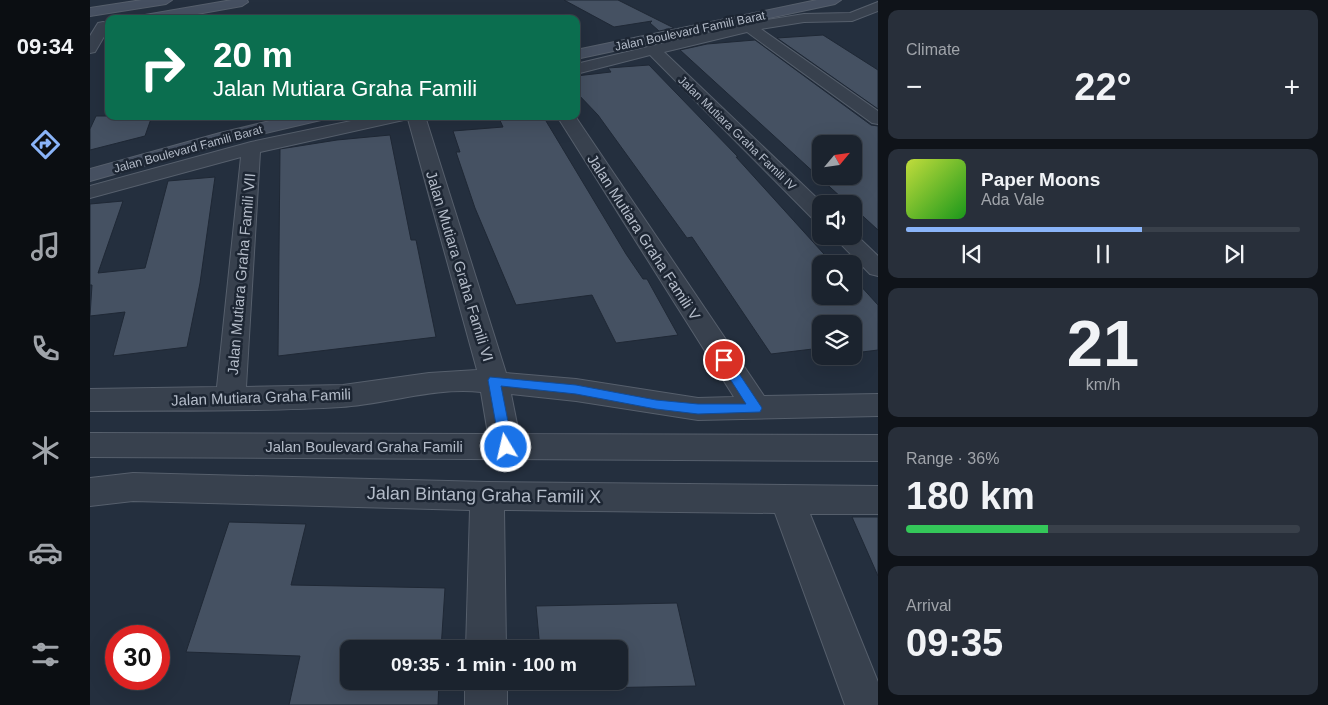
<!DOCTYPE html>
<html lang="en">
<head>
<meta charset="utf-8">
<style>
	:root { --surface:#1b232e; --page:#282f3a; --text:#f1f3f6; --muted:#a0a4aa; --line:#39404a; --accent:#8ab4f8 }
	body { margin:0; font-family:Helvetica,sans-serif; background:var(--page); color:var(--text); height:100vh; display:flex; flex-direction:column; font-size:19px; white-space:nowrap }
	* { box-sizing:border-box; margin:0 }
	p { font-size:16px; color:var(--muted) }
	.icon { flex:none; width:28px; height:28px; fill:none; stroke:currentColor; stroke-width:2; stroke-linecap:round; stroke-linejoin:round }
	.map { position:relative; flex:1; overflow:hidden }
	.details { display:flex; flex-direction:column; gap:10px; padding:10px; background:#0f1319; width:450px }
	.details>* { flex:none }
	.guide { position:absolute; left:15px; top:15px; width:475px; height:105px; border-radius:10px; box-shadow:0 5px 20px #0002,0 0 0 1px var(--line); background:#0b6e4f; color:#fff; overflow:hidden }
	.needle { width:32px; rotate:61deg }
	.buttons { position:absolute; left:722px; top:135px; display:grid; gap:10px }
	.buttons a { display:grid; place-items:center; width:50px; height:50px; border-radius:10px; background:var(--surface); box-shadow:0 5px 20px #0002,0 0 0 1px var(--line); font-size:25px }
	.speed { position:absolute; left:15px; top:625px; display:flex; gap:10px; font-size:25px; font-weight:700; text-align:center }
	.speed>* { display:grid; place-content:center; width:65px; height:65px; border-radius:50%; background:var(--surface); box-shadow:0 5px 20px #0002,0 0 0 1px var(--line); line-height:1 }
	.speed .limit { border:8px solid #d22; background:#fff; color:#111 }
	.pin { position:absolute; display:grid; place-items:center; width:42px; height:42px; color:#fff; margin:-21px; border:2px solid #fff; border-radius:50%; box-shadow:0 1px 5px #0007 }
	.me { position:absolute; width:55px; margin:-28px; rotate:351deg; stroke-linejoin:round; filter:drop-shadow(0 0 4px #0008) }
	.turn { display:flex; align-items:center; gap:18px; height:105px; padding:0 25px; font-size:22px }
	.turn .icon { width:65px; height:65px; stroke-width:2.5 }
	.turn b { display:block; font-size:35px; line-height:42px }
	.big { font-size:38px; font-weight:600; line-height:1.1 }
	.details .card { flex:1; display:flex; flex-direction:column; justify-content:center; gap:8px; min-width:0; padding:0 18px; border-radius:10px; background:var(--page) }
	.details .dial { align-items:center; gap:0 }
	.dial b { font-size:65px; line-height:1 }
	.song { display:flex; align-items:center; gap:15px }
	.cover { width:60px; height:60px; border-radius:8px; background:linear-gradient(135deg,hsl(70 70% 55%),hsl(120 70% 35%)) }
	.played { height:5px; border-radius:2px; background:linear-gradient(90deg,var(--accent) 60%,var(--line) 60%) }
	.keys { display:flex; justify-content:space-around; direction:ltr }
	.heat { display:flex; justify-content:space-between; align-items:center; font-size:28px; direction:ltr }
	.charge { height:8px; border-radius:4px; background:linear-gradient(90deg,#34c759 36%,var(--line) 0) }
	.trip { position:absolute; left:250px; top:640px; width:288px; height:50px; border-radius:10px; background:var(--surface); box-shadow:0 5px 20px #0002,0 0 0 1px var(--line); font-weight:600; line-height:50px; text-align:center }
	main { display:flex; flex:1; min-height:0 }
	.menu { display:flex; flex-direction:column; width:90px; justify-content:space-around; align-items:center; background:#0b0e12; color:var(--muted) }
	.menu .icon { width:35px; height:35px }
	.menu .current { color:var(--accent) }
	.menu b { font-size:22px; color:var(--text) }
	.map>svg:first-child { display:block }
</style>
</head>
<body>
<main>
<nav class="menu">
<b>09:34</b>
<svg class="icon current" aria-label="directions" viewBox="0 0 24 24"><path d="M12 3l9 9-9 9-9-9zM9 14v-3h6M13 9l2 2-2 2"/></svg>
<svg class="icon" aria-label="music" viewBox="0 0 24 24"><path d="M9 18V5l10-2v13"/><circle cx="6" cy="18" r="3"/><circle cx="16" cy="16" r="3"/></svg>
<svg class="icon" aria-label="phone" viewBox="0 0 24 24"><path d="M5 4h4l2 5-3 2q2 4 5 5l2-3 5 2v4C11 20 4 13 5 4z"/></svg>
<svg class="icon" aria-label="climate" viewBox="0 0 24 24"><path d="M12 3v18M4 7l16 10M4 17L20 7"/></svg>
<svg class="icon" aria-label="car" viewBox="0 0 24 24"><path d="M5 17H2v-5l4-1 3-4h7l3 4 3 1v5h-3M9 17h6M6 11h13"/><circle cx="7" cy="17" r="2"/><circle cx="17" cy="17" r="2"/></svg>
<svg class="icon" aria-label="filters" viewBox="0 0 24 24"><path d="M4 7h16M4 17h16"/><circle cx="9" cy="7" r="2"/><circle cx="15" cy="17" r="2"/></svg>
</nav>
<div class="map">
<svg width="788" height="705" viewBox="0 0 788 705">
	<rect width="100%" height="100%" fill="#242f3e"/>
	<!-- building -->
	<path fill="#455162" stroke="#1f2835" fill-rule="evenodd" d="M474 0H528L584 28 569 31 560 23 562 21 524 27Z
		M733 35 788 70V109L687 38Z
		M665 40 781 125 788 126V230L764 208V204H759L753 199 590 50 617 44ZM731 144H764V176H731Z
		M559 65 648 157H646L743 264H731V296H764V283H768L788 305V350L764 353V324H731V348L681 354 602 237 597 238 508 115 486 92V76L521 72 518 68Z
		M6 116H62L55 136 0 150V129Z
		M408 116H453L536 254 553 279H557L588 335 526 343 502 295 426 305 385 208 366 152H370L363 131 413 127Z
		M300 135 321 240H326L346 337 188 356 190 149 247 140Z
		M125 177 110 283 97 347 23 356 35 312 0 316 2 285H0V204L33 201 8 273 55 268 78 181Z
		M762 517H788V576Z
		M139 522 216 524 201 585 355 588 351 649H259V681H349L348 705H199L210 656 96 652Z
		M587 603 606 686 453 689 452 681H529V649H450L446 606Z"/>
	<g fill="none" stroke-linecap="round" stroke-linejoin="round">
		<!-- street casing -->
		<g stroke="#565f6c" stroke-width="2">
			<path id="street" d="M788 2V11L762 21 714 22 671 29 788 111V124L782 123 657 32 574 52 733 204 731 220 723 219 560 55 486 74V64L659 23 714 14 760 13Z
				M13 22 18 23 19 28 5 52 0 53V36L8 23Z
				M285 116H335L416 373 486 379 608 398 644 397 467 116H485L674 396 788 394V416L608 420 486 401 421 394 429 434 788 435V461L0 457V433L398 434 391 392C344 387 298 404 251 407 168 412 84 410 0 411V389L127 387 151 157 0 198V186L161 142ZM318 119 387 370 339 373 253 385 156 387 170 152Z
				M764 233 788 256V276L780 274 743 236H764Z
				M43 473 397 482 788 486V514H720L788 682V705H755L685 513 414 510 416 649H376L380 510 43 501 0 506V478Z
				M375 681H417V705H375Z"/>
		</g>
		<!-- secondary casing -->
		<g stroke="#565f6c" stroke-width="2">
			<path id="secondary" d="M52 0H82L76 4 0 16V8Z
				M142 0H157L158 2 152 6 79 19H48L55 15Z
				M727 0H751L745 4 486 59V50Z
				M201 116H234L231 120 141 141 0 181V169L130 133Z"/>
		</g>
		<!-- street -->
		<use href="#street" fill="#38414e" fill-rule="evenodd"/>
		<!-- secondary -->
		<use href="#secondary" fill="#465061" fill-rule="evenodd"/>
	</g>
	<!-- route -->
	<path fill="#1a73e8" stroke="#114b97" d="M634 355 638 357 672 408 670 412 608 414 566 409 486 394 411 386 423 447 416 452 410 447 398 380 400 377 486 385 566 400 608 404H656L628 360Z"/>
	<g text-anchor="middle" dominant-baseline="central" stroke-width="5" stroke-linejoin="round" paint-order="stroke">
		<!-- far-street labels -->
		<g font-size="12" fill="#b4bcc9" stroke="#1d2633">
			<text transform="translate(600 31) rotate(-12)">Jalan Boulevard Famili Barat</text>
			<text transform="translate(647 133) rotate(44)">Jalan Mutiara Graha Famili IV</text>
			<text transform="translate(98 149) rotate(-15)">Jalan Boulevard Famili Barat</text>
		</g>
		<!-- street labels -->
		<g font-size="15" fill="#b4bcc9" stroke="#1d2633">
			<text transform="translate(554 237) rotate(57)">Jalan Mutiara Graha Famili V</text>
			<text transform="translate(370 266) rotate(73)">Jalan Mutiara Graha Famili VI</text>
			<text transform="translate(151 274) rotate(-85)">Jalan Mutiara Graha Famili VII</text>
			<text transform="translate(171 397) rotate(-2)">Jalan Mutiara Graha Famili</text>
			<text x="274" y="446">Jalan Boulevard Graha Famili</text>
		</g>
		<!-- near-street labels -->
		<g font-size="18" fill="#b4bcc9" stroke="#1d2633">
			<text transform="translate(394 495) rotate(1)">Jalan Bintang Graha Famili X</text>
		</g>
	</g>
</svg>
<div class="buttons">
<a><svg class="needle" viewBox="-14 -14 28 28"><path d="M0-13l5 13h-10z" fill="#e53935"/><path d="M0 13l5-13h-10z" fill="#a0a4aa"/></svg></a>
<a><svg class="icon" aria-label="sound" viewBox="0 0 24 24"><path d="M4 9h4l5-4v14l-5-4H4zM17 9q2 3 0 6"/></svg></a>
<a><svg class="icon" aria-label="search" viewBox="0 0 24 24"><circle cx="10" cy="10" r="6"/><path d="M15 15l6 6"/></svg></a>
<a><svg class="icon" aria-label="layers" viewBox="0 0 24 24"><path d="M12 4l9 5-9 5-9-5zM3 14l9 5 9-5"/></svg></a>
</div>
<div class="speed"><div class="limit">30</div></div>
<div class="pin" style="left:634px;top:360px;background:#d93025"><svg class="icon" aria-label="arrive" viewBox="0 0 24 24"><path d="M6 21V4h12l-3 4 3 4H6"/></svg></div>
<svg class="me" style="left:416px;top:447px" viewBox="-20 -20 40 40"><circle r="17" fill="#1a73e8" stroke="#fff" stroke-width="3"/><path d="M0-11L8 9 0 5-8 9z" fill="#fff"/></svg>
<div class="trip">09:35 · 1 min · 100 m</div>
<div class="guide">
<div class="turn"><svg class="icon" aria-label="right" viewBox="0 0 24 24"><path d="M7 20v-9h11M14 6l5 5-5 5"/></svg><div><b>20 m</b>Jalan Mutiara Graha Famili</div></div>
</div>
</div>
<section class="details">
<div class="card"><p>Climate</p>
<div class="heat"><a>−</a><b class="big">22°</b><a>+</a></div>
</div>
<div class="card">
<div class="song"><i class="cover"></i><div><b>Paper Moons</b><p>Ada Vale</p></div></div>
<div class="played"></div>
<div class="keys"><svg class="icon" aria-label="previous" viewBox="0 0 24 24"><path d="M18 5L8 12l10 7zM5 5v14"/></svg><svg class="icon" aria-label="pause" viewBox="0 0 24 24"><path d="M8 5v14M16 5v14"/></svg><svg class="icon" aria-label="next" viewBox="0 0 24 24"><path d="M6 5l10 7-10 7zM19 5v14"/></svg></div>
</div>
<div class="card dial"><b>21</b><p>km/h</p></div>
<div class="card"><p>Range · 36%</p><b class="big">180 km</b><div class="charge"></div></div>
<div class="card"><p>Arrival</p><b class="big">09:35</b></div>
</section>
</main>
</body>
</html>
